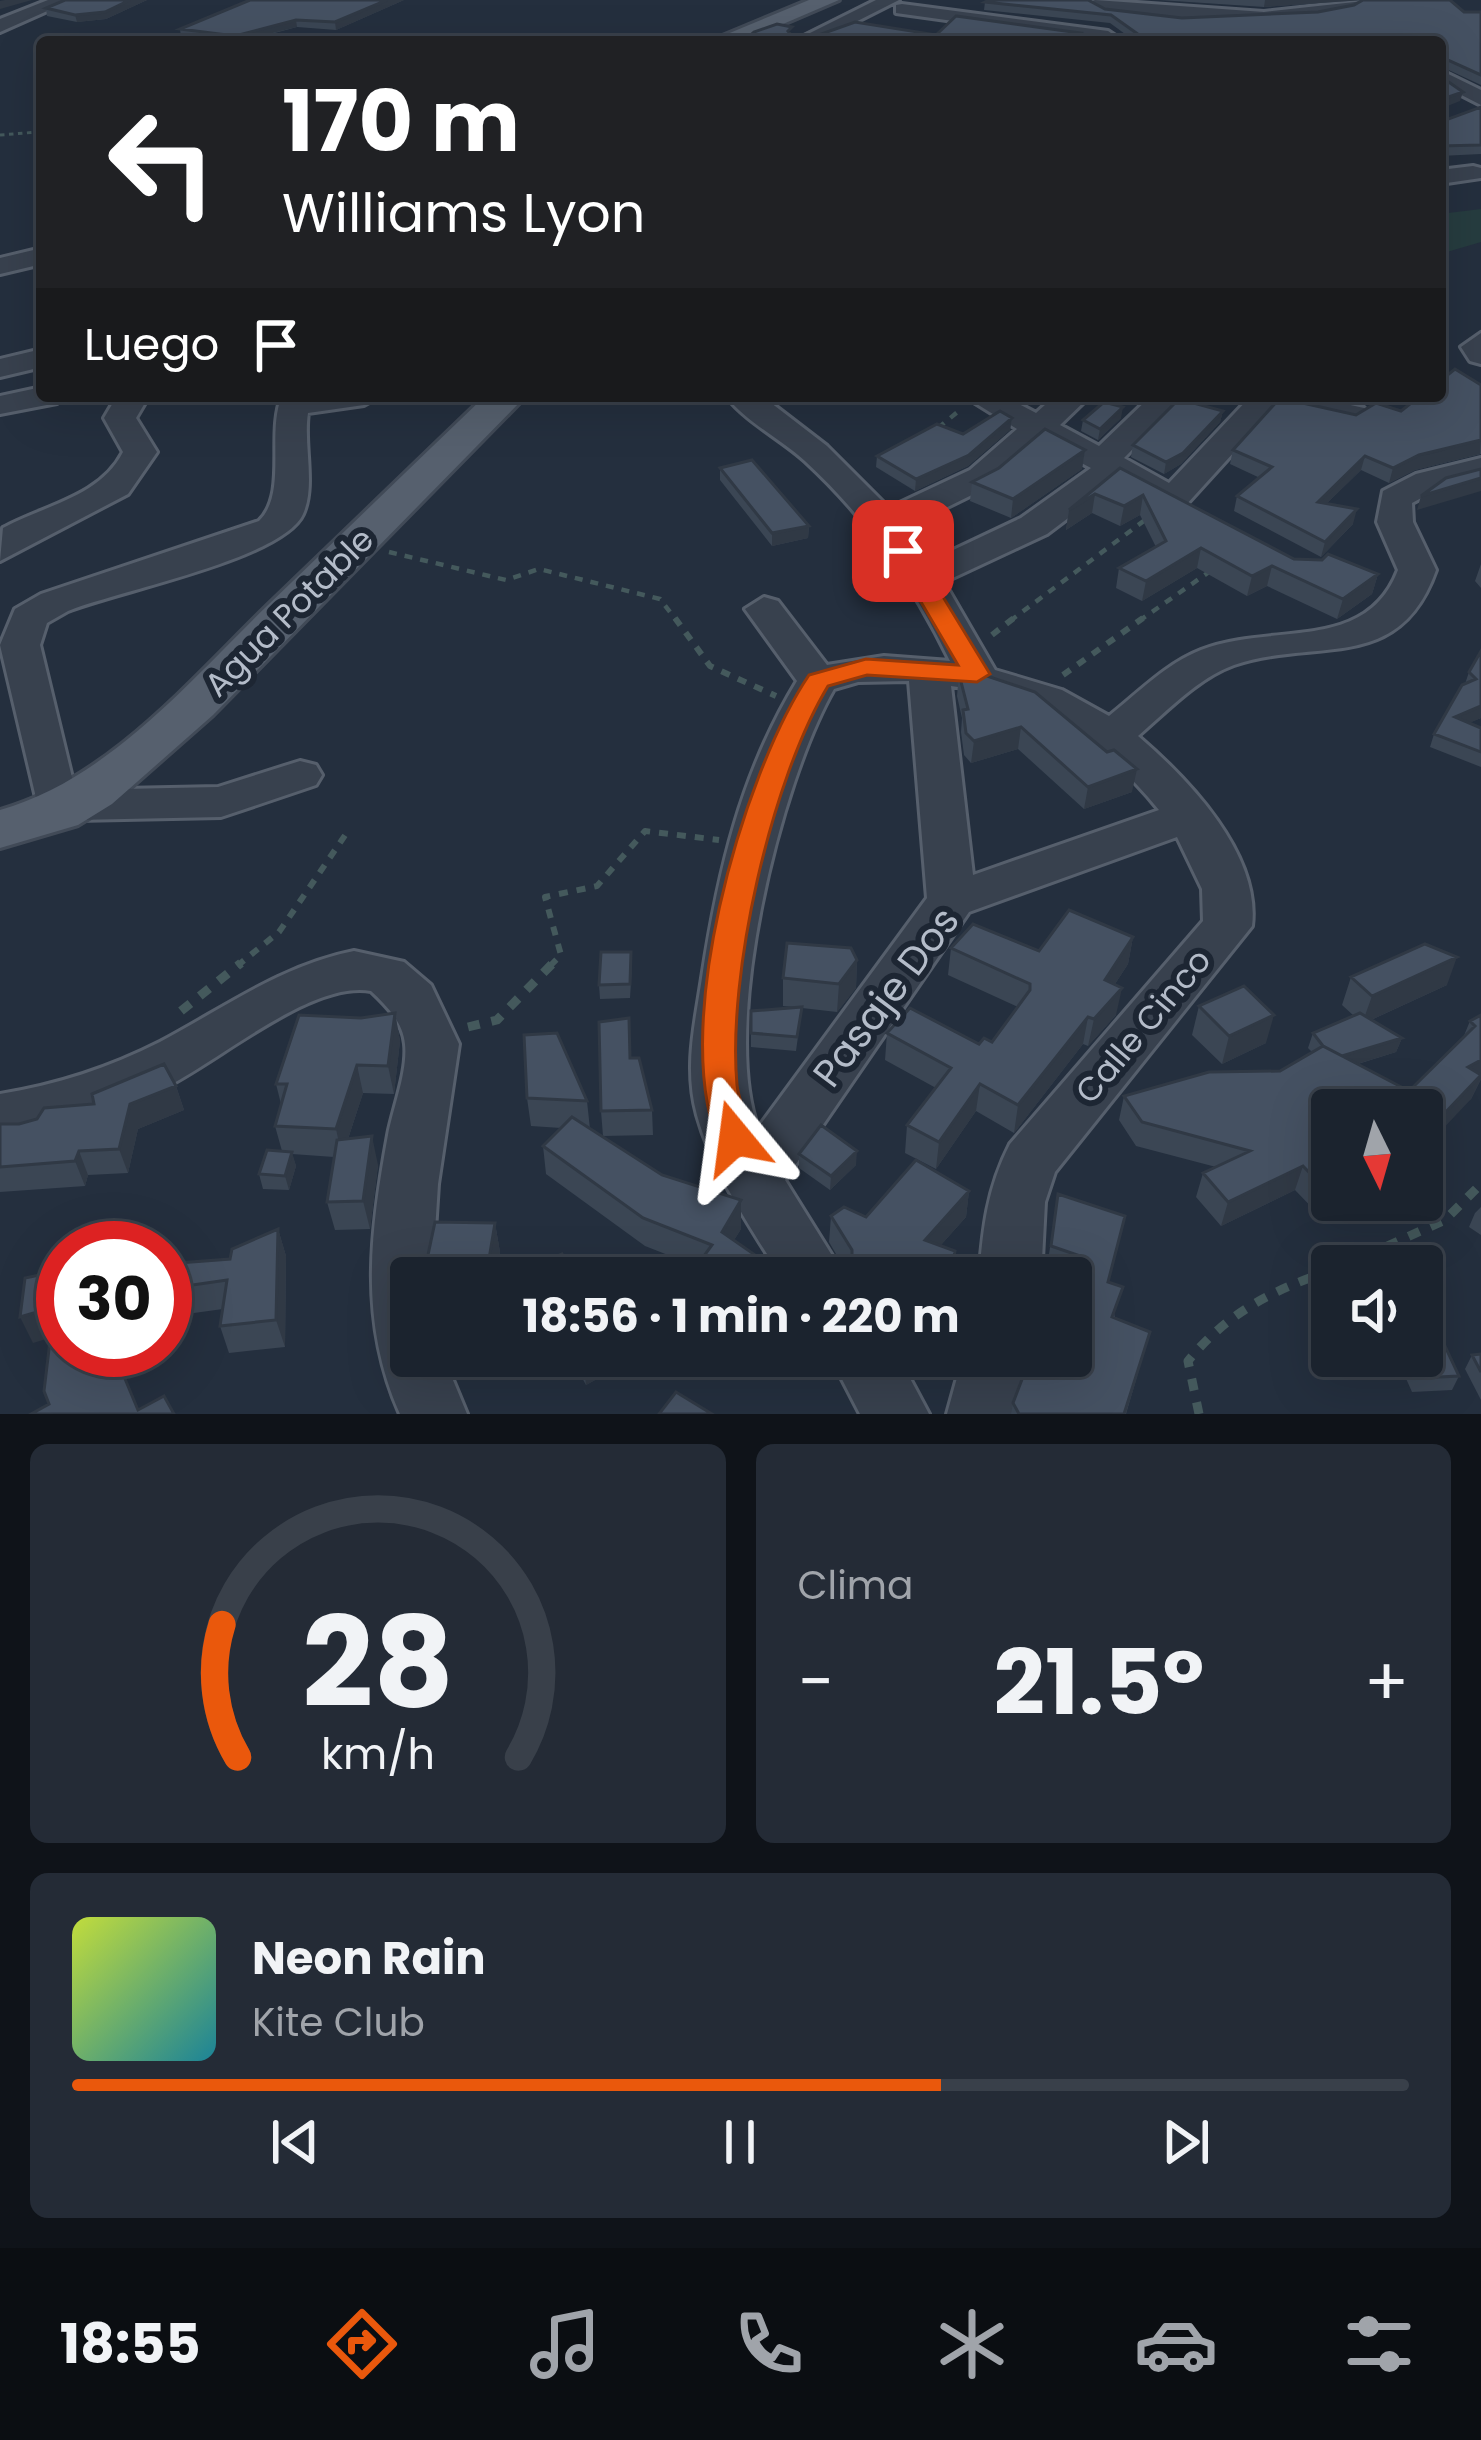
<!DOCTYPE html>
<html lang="es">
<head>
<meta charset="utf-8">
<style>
	:root { --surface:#1b232e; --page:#242b36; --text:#f1f3f6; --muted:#a0a4aa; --line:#39404a; --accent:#ea580c }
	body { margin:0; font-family:Poppins,sans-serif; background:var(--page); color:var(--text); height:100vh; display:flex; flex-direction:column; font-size:45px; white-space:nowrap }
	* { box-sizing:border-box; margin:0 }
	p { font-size:39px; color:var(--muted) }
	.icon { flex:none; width:66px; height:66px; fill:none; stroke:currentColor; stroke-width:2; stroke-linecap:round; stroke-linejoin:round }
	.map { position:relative; height:1414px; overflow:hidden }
	.side { display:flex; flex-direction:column; gap:30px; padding:30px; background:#0f1319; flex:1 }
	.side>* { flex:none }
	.top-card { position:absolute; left:36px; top:36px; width:1410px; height:366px; border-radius:12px; box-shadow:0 12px 48px #0002,0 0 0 3px var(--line); background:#202124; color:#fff; overflow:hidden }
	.needle { width:78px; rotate:175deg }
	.tools { position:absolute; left:1311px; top:1089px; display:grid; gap:24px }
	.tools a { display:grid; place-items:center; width:132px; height:132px; border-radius:12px; background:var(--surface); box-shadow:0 12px 48px #0002,0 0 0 3px var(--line); font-size:60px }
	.speed { position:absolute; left:36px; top:1221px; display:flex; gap:24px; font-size:60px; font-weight:700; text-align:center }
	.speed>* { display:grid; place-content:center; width:156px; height:156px; border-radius:50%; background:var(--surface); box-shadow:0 12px 48px #0002,0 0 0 3px var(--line); line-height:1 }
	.speed .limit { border:18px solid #d22; background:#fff; color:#111 }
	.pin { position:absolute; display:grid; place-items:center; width:102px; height:102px; color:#fff; margin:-51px; border-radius:24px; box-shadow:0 6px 18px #0006 }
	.me { position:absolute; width:132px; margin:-66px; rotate:344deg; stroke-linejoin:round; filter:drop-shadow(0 0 9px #0008) }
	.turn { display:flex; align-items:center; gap:42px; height:252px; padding:0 48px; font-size:54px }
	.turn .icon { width:156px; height:156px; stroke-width:2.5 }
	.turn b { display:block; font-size:84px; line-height:102px }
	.then { display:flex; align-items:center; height:114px; padding:0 48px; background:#0003; gap:24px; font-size:45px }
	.big { font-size:90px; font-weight:700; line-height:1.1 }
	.side .widget { flex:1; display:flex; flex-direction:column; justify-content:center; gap:18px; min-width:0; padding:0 42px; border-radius:18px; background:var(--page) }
	.side .dial { align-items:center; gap:0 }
	.dial svg { height:312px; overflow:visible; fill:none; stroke:var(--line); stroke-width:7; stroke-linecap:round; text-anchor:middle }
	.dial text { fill:var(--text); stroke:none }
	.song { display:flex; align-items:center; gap:36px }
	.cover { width:144px; height:144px; border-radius:18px; background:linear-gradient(135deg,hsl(70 70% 55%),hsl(190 70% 35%)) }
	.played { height:12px; border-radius:6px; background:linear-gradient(90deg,var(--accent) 65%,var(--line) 65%) }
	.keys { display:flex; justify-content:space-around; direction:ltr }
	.heat { display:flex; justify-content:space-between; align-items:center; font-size:66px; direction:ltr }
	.side .tiles { flex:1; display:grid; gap:30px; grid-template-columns:1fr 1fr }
	.widget:last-child { grid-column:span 2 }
	.trip { position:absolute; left:390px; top:1257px; width:702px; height:120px; border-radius:12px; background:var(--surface); box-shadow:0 12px 48px #0002,0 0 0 3px var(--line); font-weight:700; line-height:120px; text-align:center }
	.menu { display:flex; height:192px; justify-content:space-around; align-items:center; background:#0b0e12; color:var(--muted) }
	.menu .icon { width:84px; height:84px }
	.menu .active { color:var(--accent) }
	.menu b { font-size:54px; color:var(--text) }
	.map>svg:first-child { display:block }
</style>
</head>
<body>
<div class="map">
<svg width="1481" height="1414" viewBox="0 0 1481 1414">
	<rect width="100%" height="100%" fill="#242f3e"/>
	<!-- green -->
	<path fill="#263c3f" d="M1481 209V242L1440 254V214Z"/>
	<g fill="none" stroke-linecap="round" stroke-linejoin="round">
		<!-- minor casing -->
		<g stroke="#565f6c" stroke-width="6">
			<path id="minor" d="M48 0H72L0 32V19Z
				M876 0H899L816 42H792Z
				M1095 0 1264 12 1373 0C1333 28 1121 30 1083 5Z
				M902 4 1108 31 1117 37 1103 42 896 13V5Z
				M1440 70 1481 90V105L1440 84Z
				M1473 166 1481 168V178L1440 184V170Z
				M42 248V264L0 274V258Z
				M1481 333V364L1470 361 1461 347Z
				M42 349V367L0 377V359Z
				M42 387V396H62L57 403 0 414V396Z
				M117 396H149L136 418 157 452 128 494 0 561 3 528C45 505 100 497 123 452L104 418Z
				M282 396H380L364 405 308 413C303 444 316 485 303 514 283 559 117 591 68 611L47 623 40 645 75 790 218 787 300 761 316 765 322 775 316 785 221 817 76 820 58 827 42 823 0 645 15 609 41 594 259 521C288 493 266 433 282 396Z
				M726 396H762L827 446 889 508 970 470 1017 429 964 396H1004L1036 413 1055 396H1090L1060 425 1099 446 1151 396H1185L1124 458 1169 483 1251 396H1310L1364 408 1369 415 1353 425 1275 407 1185 506H1161L1116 482 1047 534 944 582 995 670 1062 690 1109 716C1138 693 1167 663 1201 650 1271 622 1366 654 1398 570L1377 522 1383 491 1416 474 1481 458V478L1440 488 1412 503 1413 522 1436 570C1399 675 1316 637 1234 665 1198 678 1167 711 1138 736 1188 779 1261 854 1252 926L1055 1172 1045 1202 1041 1278H979C983 1229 987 1189 1010 1144L1203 921 1202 889 1177 837 969 912 785 1180 846 1278H782C750 1226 713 1173 697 1115 684 1068 695 1024 702 978 718 872 741 773 797 681L745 609 764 597 778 601 827 665 884 656 950 661C913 585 868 519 805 461 781 439 746 422 726 396ZM1041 442 1091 468 1021 518 930 561 905 528 994 484ZM909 681 927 898 758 1128C720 1026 780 783 834 689L858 682ZM951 686C1036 697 1106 744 1159 810L973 875Z
				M354 951 404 962 431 985 459 1044 438 1184 432 1278H411V1356H443L467 1414H400C359 1322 370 1232 388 1135 393 1108 408 1071 405 1044 403 1022 386 1005 371 991 310 980 215 1065 158 1091 108 1114 54 1130 0 1140V1094C56 1085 109 1068 160 1042 226 1007 280 966 354 951Z
				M830 1356H898L929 1414H860Z
				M963 1356H1027L1013 1414H947Z"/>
		</g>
		<!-- major casing -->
		<g stroke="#414a57" stroke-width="6">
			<path id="major" d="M809 0H839L741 42H708Z
				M485 396H526L213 715 112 804 78 825 0 848V810C107 780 189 682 267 606 340 536 412 466 485 396Z"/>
		</g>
		<!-- path-far3 -->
		<path stroke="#44595c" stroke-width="3" stroke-dasharray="4.5 4.5" stroke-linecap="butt" d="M0 135 38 132"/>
		<!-- path-far2 -->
		<path stroke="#44595c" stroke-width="4.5" stroke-dasharray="8 8" stroke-linecap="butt" d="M938 428 960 410
			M389 552 506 580 539 569 660 599 677 621
			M1010 621 1149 517
			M1139 621 1209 572"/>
		<!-- path-far1 -->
		<path stroke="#44595c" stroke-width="6" stroke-dasharray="9 9" stroke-linecap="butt" d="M675 618 710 666 776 696
			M992 635 1014 618
			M1063 675 1143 618
			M237 966 279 932 348 831
			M550 966 561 955 545 897 597 886 645 831 719 840"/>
		<!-- path -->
		<path stroke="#44595c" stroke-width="9" stroke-dasharray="12 12" stroke-linecap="butt" d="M181 1011 241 963
			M468 1027 497 1020 553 963
			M1343 1266 1445 1220 1481 1184
			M1199 1414 1188 1361C1228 1312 1273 1290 1332 1270"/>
		<!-- minor -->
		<use href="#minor" fill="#38414e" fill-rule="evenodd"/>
		<!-- major -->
		<use href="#major" fill="#56606e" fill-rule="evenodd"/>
	</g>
	<!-- wall -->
	<path fill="#3b4654" d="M65 0H147L106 19 77 22 47 16 46 8Z
		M404 0 336 30 297 27 241 42H226L181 37 180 29Z
		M1159 0H1363L1264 7Z
		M985 2 1105 9 1182 18 1481 12V85L1440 66V42H1136L1110 23 984 10Z
		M1481 107V154L1440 156V122Z
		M1481 385V454L1415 470 1389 483 1361 470 1327 503 1353 524 1321 557 1234 511 1237 496 1260 478 1230 464 1233 450 1356 415 1401 411Z
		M1223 411 1220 422 1181 464 1164 474 1131 457 1133 445Z
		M1012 418 1010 430 968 466 915 491 876 467 877 456 963 434Z
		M1121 418 1098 440 1081 431 1083 420Z
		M1085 450 1082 469 1011 518 970 501 972 482Z
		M720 468 809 526 808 538 772 546 720 480Z
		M1120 468 1294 559 1378 574 1372 594 1337 619 1267 586 1247 596 1197 568 1142 601 1116 588 1119 568 1156 547 1140 515 1120 526 1092 513 1066 530 1069 510Z
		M1481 564V588L1475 581Z
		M1481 651V718L1468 723 1481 728V767L1430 747 1434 734 1465 684 1469 672Z
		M959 674 1132 792 1084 809 1018 749 971 763 964 755 961 732 962 718 957 696Z
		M1133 937 1128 964 1115 984 1116 1015 1088 1046 1083 1044 1014 1133 976 1111 936 1169 905 1153 907 1125 936 1088 885 1060 887 1033 979 1044 992 1042 1018 1007 948 975 951 948 1039 951Z
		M857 960 856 988 837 1012 802 1008 796 1051 751 1047V1011L794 1007 783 1006V978Z
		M632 966 630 998 600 999 599 985Z
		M1351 977 1447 985 1371 1020 1402 1038 1396 1052 1358 1064 1409 1091 1463 1038 1470 1021 1481 1015V1079L1471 1099 1332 1200 1321 1217 1295 1190 1221 1226 1196 1197 1203 1173 1216 1167 1136 1146 1119 1120 1124 1096 1280 1071 1312 1052 1308 1048 1313 1033 1354 1016 1342 1005Z
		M1199 1006 1266 1043 1222 1064 1192 1035Z
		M395 1013 400 1041 394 1094 363 1093 348 1139 378 1165 370 1229 335 1230 327 1202 334 1157 292 1154 296 1166 289 1190 263 1189 259 1174 282 1151 275 1126 281 1104 276 1084 361 1018Z
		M631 1058 652 1110 653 1135 603 1136 601 1111Z
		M176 1086 184 1110 138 1129 128 1173 88 1175 85 1186 0 1192V1124H19L94 1104Z
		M527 1098 587 1101 590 1129 741 1229 734 1240 696 1266 645 1246 546 1174 543 1146 561 1128 531 1126Z
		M799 1154 856 1165 830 1190 799 1168Z
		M969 1191 966 1217 940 1246 952 1278H850L829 1242 831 1216 866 1217Z
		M1058 1194 1109 1282 1115 1318 1150 1332 1126 1414H1011L1013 1403 1038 1367 1071 1278H1056L1046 1274Z
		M1481 1207V1235L1469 1227 1475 1213Z
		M495 1223 500 1252 495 1278H427L425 1269Z
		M278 1229 286 1256 285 1347 229 1353 220 1326 223 1309 172 1316 165 1299V1264L230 1259Z
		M1481 1354V1400L1465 1369 1472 1355Z
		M570 1356H614L615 1369 586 1385Z
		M671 1356H742L687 1379Z
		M1396 1356H1422L1459 1376 1452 1390 1412 1392Z"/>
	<!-- shaded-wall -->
	<path fill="#303945" d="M5 0H32L0 9V1Z
		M130 0H147L106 19 77 22 75 15Z
		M387 0H404L336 30 335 22Z
		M1265 0H1363L1264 7Z
		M296 20 297 27 236 42 235 36Z
		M1463 92 1460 101 1440 109V100Z
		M1123 407 1121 418 1098 440 1100 429Z
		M1223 411 1220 422 1181 464 1164 474 1166 462Z
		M1012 418 1010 430 968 466 915 491 916 479Z
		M1481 440 1480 454 1415 470 1389 483 1393 468 1419 455Z
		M1085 450 1082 469 1011 518 1013 499Z
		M1365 456 1361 470 1314 516 1318 502Z
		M1481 478V491L1417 510 1421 496Z
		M1095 494 1092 513 1066 530 1069 510Z
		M1143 495 1140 515 1120 526 1124 506Z
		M1357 509 1353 524 1321 557 1325 542Z
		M809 526 808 538 772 546V533Z
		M1201 548 1197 568 1142 601 1146 581Z
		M1272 566 1267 586 1247 596 1252 576Z
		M1378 574 1372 594 1337 619 1343 599Z
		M1481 706V718L1451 731 1455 717Z
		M1021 727 1018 749 971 763 974 741Z
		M1137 769 1132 792 1084 809 1088 787Z
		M1133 937 1128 964 1100 1007 1105 980Z
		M1457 957 1447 985 1362 1024 1372 996Z
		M857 960 856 988 837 1012 839 984Z
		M1122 988 1116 1015 1088 1046 1094 1019Z
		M395 1013 400 1041 394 1094 388 1066Z
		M1274 1015 1266 1043 1222 1064 1229 1036Z
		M1088 1017 1083 1044 1014 1133 1018 1105Z
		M1402 1038 1396 1052 1328 1073 1333 1058Z
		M1481 1060V1079L1471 1099 1422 1151V1137L1468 1067Z
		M357 1065 363 1093 342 1157 336 1129Z
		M980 1084 976 1111 936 1169 939 1142Z
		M176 1086 184 1110 138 1129 128 1173 119 1149 130 1104Z
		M372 1136 378 1165 370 1229 363 1201Z
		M79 1151 88 1175 85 1186 75 1161Z
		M857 1151 856 1165 830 1190 831 1176Z
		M292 1152 296 1166 289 1190 285 1176Z
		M1303 1166 1295 1190 1221 1226 1228 1202Z
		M969 1191 966 1217 922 1266 925 1240Z
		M1332 1192V1200H1363L1321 1217 1329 1193Z
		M741 1200V1229L722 1260V1232Z
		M495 1223 500 1252 495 1278H488L487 1271Z
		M278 1229 286 1256 285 1347 276 1320Z
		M54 1307 63 1334 33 1343 20 1317Z
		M113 1350H126L124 1378Z
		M614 1356 615 1369 586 1385 583 1357Z
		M686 1356H742L687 1379Z"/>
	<!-- building -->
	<path fill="#455162" stroke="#303945" stroke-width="3" d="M65 0H130L105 12 75 15 46 8Z
		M250 0H387L335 22 296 20 235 36 180 29Z
		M989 0H1088L1105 9 1182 18 1318 12 1354 5 1363 0H1450L1464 12H1481V75L1441 57 1440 63V42H1149L1111 15 985 2Z
		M956 16 1080 33 1066 42H743L754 32 777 24 792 27 788 31 792 36H816L855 22 936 35Z
		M1440 76 1463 92 1440 100Z
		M1481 107V145L1440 146V122Z
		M1455 369 1481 385V440L1419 455 1393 468 1365 456 1318 502 1357 509 1325 542 1237 496 1272 467 1233 450 1280 398 1356 415 1376 403 1401 411 1420 396H1440V381Z
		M1179 399 1223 411 1183 453 1166 462 1133 445Z
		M1104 402 1123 407 1100 429 1083 420Z
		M1000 411 1012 418 969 455 916 479 877 456 937 424 963 434Z
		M1045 429 1085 450 1013 499 972 482 999 468Z
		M752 460 809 526 772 533 720 468Z
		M1120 468 1294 559 1322 560 1328 554 1378 574 1343 599 1272 566 1252 576 1201 548 1146 581 1119 568 1166 541 1143 495 1124 506 1095 494 1069 510Z
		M1481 469V478L1421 496 1446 478Z
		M1481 651V706L1455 717 1481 728V752L1434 734 1462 685 1476 679 1469 672Z
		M959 674 984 675 1035 692 1107 752 1114 750 1137 769 1088 787 1021 727 974 741 966 733 963 710 968 709Z
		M1069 910 1133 937 1105 980 1122 988 1094 1019 1088 1017 1018 1105 980 1084 939 1142 907 1125 951 1068 887 1033 910 1008 979 1044 984 1038 992 1042 1030 990V984L951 948 973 924 1039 951Z
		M787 943 851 948 857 960 839 984 783 978Z
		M1425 944 1457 957 1372 996 1351 977Z
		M601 952H631L630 984 599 985Z
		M1244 986 1274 1015 1229 1036 1199 1006Z
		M802 1007 797 1037 751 1033V1011Z
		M395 1013 388 1066 357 1065 336 1129 275 1126 287 1084H276L299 1015 361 1018Z
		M1360 1013 1402 1038 1342 1056 1323 1046 1313 1033Z
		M1481 1015V1060L1468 1067 1481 1075 1422 1137V1110H1332V1192L1329 1193 1303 1166 1228 1202 1203 1173 1250 1151 1142 1122 1124 1096 1209 1072 1280 1071 1323 1046 1409 1091 1475 1026 1470 1021Z
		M629 1018 630 1058H639L652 1110 601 1111 599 1022Z
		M557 1033 587 1101 527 1098 524 1035Z
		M164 1064 176 1086 130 1104 119 1149 79 1151 75 1161 0 1167V1124H19L37 1119 44 1108 94 1104 92 1094Z
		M572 1117 662 1175 741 1200 722 1232 778 1271V1278H688L712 1245 643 1218 543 1146Z
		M821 1125 857 1151 831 1176 799 1154Z
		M372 1136 363 1201 327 1202 337 1140Z
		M267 1150 292 1152 285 1176 259 1174Z
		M916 1160 969 1191 925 1240 955 1251 950 1278H880L852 1267V1250L831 1216 844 1207 866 1217Z
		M1058 1194 1125 1216 1108 1282 1123 1287 1112 1317 1150 1332 1124 1414H1019L1013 1403 1029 1361 1038 1367 1042 1356H1071V1279L1080 1256 1051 1246Z
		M435 1222 495 1223 487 1271 425 1269Z
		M278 1229 276 1320 220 1326 227 1280 165 1289V1264L230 1259 232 1249Z
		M562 1254 576 1278H540L534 1267Z
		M63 1270V1350H113L138 1410 164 1396 174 1414H31L49 1404 44 1391 54 1307 20 1317 25 1278Z
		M1430 1314 1459 1376 1418 1378 1408 1356H1422V1315Z
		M1481 1354V1372L1472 1355Z
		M676 1392 712 1414H659Z"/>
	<!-- route -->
	<path fill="#ea580c" stroke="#983908" stroke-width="3" d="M895 546H912L990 674 977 682 867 675 828 686C771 780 727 976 737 1085 739 1103 748 1121 754 1138L748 1149 735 1153 722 1149C666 1038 742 774 809 675L866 659 958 665 891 551Z"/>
	<g text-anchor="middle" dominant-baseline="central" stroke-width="12" stroke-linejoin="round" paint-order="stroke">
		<!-- street labels -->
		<g font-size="33" fill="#b4bcc9" stroke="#1d2633">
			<text transform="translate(289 612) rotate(-45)">Agua Potable</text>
			<text transform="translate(1143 1026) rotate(-50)">Calle Cinco</text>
		</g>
		<!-- near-street labels -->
		<g font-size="39" fill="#b4bcc9" stroke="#1d2633">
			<text transform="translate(886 997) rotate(-53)">Pasaje Dos</text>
		</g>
	</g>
</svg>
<div class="tools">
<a><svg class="needle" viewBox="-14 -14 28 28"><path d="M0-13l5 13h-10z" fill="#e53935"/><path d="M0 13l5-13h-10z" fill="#a0a4aa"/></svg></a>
<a><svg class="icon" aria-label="sound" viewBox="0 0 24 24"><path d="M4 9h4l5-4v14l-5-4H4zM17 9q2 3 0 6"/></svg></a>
</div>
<div class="speed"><div class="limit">30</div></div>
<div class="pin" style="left:903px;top:551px;background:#d93025"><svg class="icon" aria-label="arrive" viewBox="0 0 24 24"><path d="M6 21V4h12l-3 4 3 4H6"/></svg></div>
<svg class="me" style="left:735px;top:1138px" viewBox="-20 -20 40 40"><path d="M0-17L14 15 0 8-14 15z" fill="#ea580c" stroke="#fff" stroke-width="4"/></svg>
<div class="trip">18:56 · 1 min · 220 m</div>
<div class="top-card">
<div class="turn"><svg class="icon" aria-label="left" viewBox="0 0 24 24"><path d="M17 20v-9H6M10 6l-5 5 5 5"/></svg><div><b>170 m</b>Williams Lyon</div></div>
<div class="then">Luego<svg class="icon" aria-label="arrive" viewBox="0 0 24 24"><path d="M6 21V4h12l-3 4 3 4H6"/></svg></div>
</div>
</div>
<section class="side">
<div class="tiles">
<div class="widget dial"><svg viewBox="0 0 100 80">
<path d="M14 69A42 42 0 1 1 86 69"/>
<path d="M14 69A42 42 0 0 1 10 35" stroke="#ea580c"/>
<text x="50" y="56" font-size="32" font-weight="700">28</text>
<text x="50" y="72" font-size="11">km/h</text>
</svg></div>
<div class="widget"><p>Clima</p>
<div class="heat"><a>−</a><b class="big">21.5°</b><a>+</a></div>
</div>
<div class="widget">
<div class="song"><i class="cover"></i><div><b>Neon Rain</b><p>Kite Club</p></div></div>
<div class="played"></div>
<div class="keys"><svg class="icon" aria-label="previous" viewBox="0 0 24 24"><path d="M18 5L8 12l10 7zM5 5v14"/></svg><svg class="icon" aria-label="pause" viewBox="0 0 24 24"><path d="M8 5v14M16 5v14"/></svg><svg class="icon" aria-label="next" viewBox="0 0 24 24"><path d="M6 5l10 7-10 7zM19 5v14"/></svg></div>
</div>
</div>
</section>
<nav class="menu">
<b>18:55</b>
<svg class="icon active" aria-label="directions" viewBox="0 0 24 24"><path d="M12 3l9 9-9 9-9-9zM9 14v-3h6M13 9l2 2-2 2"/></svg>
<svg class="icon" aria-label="music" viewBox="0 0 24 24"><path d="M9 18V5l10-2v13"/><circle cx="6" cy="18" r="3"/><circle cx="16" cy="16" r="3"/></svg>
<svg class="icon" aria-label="phone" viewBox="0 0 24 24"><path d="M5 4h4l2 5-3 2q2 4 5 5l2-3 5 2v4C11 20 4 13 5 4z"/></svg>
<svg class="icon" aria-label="climate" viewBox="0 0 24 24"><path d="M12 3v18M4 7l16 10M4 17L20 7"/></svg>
<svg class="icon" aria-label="car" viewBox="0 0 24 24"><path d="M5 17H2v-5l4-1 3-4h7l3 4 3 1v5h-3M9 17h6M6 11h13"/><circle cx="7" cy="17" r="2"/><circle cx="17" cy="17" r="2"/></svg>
<svg class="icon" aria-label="filters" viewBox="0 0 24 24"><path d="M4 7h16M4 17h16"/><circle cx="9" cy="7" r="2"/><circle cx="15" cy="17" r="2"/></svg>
</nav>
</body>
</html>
